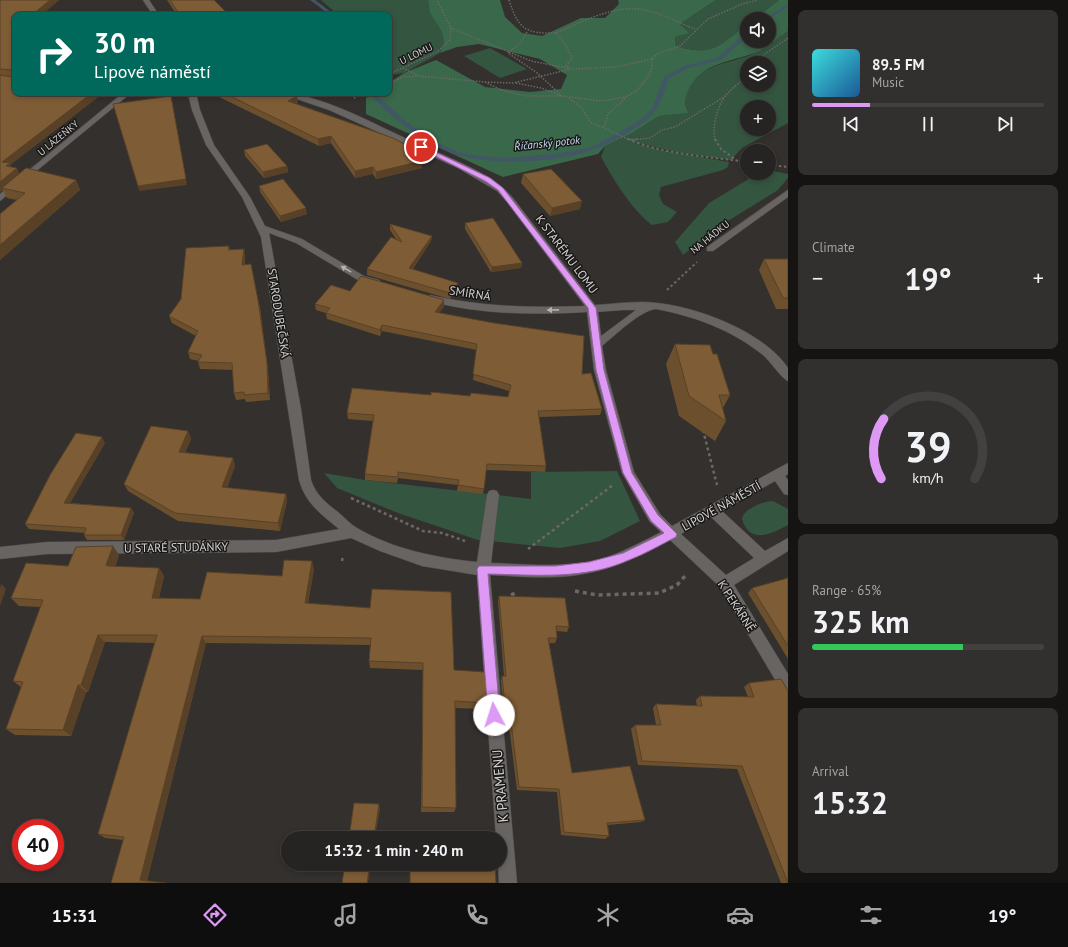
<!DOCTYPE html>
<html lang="en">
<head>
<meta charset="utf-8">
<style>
	:root { --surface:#262422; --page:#32302f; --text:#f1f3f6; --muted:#a4a4a5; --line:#424140; --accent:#dd99f3 }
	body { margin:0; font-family:"PT Sans",sans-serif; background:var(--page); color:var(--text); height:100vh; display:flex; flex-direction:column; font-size:15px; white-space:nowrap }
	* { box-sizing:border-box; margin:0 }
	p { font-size:13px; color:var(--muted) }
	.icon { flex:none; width:22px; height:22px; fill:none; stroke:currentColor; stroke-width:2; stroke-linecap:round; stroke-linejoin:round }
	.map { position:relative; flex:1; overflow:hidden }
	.sheet { display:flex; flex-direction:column; gap:10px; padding:10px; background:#151413; width:280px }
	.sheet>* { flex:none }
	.banner { position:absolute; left:12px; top:12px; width:380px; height:84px; border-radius:8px; box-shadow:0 2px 6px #0003,0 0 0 1px var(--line); background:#00695c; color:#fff; overflow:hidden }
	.fabs { position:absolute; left:740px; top:12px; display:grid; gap:8px }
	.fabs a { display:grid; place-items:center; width:36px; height:36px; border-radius:50%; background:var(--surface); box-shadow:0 2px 6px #0003,0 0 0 1px var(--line); font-size:20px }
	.speed { position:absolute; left:12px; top:819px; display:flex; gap:8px; font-size:20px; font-weight:700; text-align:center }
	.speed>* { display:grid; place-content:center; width:52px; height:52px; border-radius:50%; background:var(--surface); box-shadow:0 2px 6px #0003,0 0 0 1px var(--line); line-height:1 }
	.speed .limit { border:6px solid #d22; background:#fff; color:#111 }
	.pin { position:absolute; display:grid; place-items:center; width:34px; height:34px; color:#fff; margin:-17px; border:2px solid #fff; border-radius:50%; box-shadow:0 1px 4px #0007 }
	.me { position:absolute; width:44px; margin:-22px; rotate:355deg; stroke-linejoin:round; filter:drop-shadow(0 0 3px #0008) }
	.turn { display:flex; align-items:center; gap:14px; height:84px; padding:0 16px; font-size:18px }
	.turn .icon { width:52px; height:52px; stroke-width:2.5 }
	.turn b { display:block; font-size:28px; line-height:34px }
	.big { font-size:30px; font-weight:700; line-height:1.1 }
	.sheet .widget { flex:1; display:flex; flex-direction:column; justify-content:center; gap:6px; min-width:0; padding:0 14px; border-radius:8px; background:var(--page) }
	.sheet .dial { align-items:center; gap:0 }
	.dial svg { height:104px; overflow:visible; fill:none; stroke:var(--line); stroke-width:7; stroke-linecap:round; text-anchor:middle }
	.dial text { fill:var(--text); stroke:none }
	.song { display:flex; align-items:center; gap:12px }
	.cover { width:48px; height:48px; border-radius:6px; background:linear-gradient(135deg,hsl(180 70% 55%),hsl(210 70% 35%)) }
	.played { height:4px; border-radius:2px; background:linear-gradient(90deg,var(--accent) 25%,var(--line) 25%) }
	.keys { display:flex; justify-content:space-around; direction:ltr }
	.heat { display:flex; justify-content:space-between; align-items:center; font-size:22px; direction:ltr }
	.charge { height:6px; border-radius:3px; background:linear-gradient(90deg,#34c759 65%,var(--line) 0) }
	.trip { position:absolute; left:281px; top:831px; width:226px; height:40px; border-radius:20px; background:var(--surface); box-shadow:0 2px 6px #0003,0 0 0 1px var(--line); font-weight:700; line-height:40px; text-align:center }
	.tabs { display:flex; height:64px; justify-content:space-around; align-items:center; background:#0f0e0e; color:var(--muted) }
	.tabs .icon { width:28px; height:28px }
	.tabs .on { color:var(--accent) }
	.tabs b { font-size:18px; color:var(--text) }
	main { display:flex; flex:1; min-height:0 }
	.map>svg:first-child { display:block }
</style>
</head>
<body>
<main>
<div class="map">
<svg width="788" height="883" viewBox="0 0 788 883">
	<rect width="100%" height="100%" fill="#33302e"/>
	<!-- green -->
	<path fill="#345540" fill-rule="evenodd" d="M321 0H428C429 5 429 11 431 15 439 28 449 37 440 53L404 73 389 75V15H338Z
		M716 0H779L754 19H747V24C717 46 715 57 676 46L675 37 688 33 680 24Z
		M788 31V123L742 148 731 160 681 153 628 141 661 150 729 162 728 167 723 170 661 187 659 195 663 204 677 212 668 222 652 225C632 210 613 179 601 157L605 146 631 134 659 116 689 113C684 104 684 99 688 90 701 61 732 65 757 52 768 47 778 38 788 31ZM747 63H769V85H747ZM747 107H769V129H747Z
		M490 48 527 69 500 78 464 56Z
		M769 170 788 174V178L778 190 723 224 683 255 675 242 709 203 747 180 753 173H769Z
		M617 471 640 521 600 541 560 548 478 540 398 513 337 488 324 473 365 480 531 499V472Z
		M773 501 788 509V525C771 534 750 545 742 519 744 508 764 501 773 501Z"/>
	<!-- forest -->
	<path fill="#3a684b" d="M428 0H500L505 17 522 33 542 36 581 18H605L619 4 618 0H716L680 24 689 33 675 37 676 46C714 57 718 46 747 24V41H769V19H754L779 0H788V31C778 38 766 49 755 53 730 62 700 63 688 91 684 100 684 105 689 113L659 116 631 134 605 146 598 154 503 177 366 114V98L374 93H389V83L404 73 436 60 485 87 530 92 561 89 567 75 540 59 479 44 457 47 440 53C449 37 439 28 431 15 429 12 429 5 428 0Z"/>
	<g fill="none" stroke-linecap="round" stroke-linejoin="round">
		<!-- stream -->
		<path fill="#425666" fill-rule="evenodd" d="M310 0H315L335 15H330Z
			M788 4V7L769 19H764Z
			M745 34H747V37L721 60 688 68 668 79C665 90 662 103 654 112 648 120 639 126 630 131 619 138 608 144 595 149 559 163 491 166 455 154 423 144 391 117 369 93H374L403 119 423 134 446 147 459 152 471 155 504 158 557 154 592 147 629 127 645 116 652 109 664 77 684 66 717 58Z"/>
		<!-- minor casing -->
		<g stroke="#4e4c4b" stroke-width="1">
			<path id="minor" d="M143 0H149L159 15H153Z
				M123 93H131L0 201V194Z
				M188 93H196L200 110 214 145 250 197 265 226 302 239 364 276 379 280 381 282 376 285 358 280 296 243 269 233 301 409 311 480C316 495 326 503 338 512 344 517 350 524 357 528 392 549 437 558 477 562L487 495 489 491 493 490 497 491 499 495 491 563C529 564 571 569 608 557 626 550 644 541 661 532L650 522 622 473 594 370 587 312C533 315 479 315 426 300L425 298 430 295C482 307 532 308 585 306L507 202 497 191 458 168 329 110 279 93C318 93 370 122 405 138 433 151 463 162 490 178 499 184 506 190 513 198L595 305C615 304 637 300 657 303 698 307 764 332 788 368V381C782 379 770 361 763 355 732 330 694 316 656 309 641 310 614 336 602 346L606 370 634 472 660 514 672 526 788 463V474L785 476 788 480V495L784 494 775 481 722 511 765 551 788 538V551L734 585 788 674V696L783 693 720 587 670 540C634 560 597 576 555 577 533 578 512 576 490 575L517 883H499L498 864H500V838H496L477 575 422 566 380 551 351 538 276 552 47 554 0 559V547L47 542 276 540 339 529C320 513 306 504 299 480L261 237 242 197 206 145 192 110ZM623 310H636L601 336 598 312ZM711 517 754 558 726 575 681 534Z
				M788 190V197L713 251H707V247Z"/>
		</g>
		<!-- path-far3 -->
		<path stroke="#6b6867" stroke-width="1.5" stroke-dasharray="1.5 1.5" stroke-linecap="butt" d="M509 0C518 29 526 34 556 33
			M451 28 531 61 572 69 616 67 652 59 657 54 680 46 708 19 742 4 758 0
			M527 32 520 43 508 53 536 72 562 96
			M756 63 762 56 788 38
			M569 67 566 66 572 58 565 44 556 33C584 21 615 4 645 10 663 14 679 23 695 29
			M403 68 419 76 485 82 501 90 526 96H562L601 101 626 97 636 91 648 77 652 68V59
			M389 74 437 52 450 40 451 28 437 0
			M485 82 513 83 571 69
			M389 83 403 77 418 76
			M516 83 541 88 561 96
			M354 98 364 93
			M569 98 582 108 590 122 604 128
			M625 98 608 114 604 128 630 140
			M631 140 650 138 662 130 675 127 727 95
			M715 140C712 127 717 106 726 95 732 88 741 82 747 75"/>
		<!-- path-far2 -->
		<path stroke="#6b6867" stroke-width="2" stroke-dasharray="2.5 2.5" stroke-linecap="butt" d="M628 139C660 154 712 157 747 162
			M715 139 721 149 736 160
			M631 140 637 139
			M769 165 788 167
			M667 290 697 262"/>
		<!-- path-far1 -->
		<path stroke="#6b6867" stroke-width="2.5" stroke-dasharray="3 3" stroke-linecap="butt" d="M703 430 717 485
			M351 498 423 531 442 533 465 541
			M528 549 613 485
			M342 561 343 556"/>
		<!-- path -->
		<path stroke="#6b6867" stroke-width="3.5" stroke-dasharray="4 4" stroke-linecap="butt" d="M575 591 597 595 659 593 677 585 685 576
			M511 595 518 592"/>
		<!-- minor -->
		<use href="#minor" fill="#676462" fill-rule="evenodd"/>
	</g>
	<!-- wall -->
	<path fill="#6c502e" d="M0 0H59L41 15H15V93H101L102 94 10 165 11 167 19 174 76 180 80 190 0 260V214L17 200 7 198 3 190 0 192Z
		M167 0H214L229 15H177Z
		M211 93H286L298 103 296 104 424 163H422V168L376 179 373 174 355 178 331 143 319 146Z
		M244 150 287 166 288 172 264 178 245 156Z
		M523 174 580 209 550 216 521 183Z
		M259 186 307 214 281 222 260 192Z
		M465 223 522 263 521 268 491 272 465 229Z
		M390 224 432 236 431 241 413 269 458 289 450 299 367 275V269L396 239 390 230Z
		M229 246 230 250 244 249 245 257V264L260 307 268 370 270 400 246 402 245 399 236 400 234 393 233 370 200 369 198 362 199 361 190 359 188 352 196 336 172 323 169 316Z
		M764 259H788V309H776L759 270Z
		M350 291 444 307 439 313 582 374 602 409 600 415 539 417 546 466 545 472 486 470 483 494 457 491 458 485 398 478 397 483 365 480V474L373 421 348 419 347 413 431 395 508 397 509 391 473 380 477 350 382 331 380 336 327 319 326 313 316 310 315 304Z
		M675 344 713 354 730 395 723 408 726 421 715 441 679 416 666 364Z
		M188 431 191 439 185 453 233 458 235 466 227 488 286 494 287 501 280 531 178 521 128 491 124 484Z
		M105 443 70 503 131 508 134 513 124 540H87L84 535 85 533 29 529 25 524Z
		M119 555 115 567 159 568 164 576 159 598 200 599 282 576 314 569 308 603 454 670 487 703 485 709 455 708 456 808 454 812H421L423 670 370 668 369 661 371 645 206 643 147 881 111 883 124 840 105 838 98 834 155 643 105 642 88 692H86L71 736 15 735 6 729 21 687 13 681 41 607 19 606 11 598 68 566Z
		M788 578V659L748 593 752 588Z
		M499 596 569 627 567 632 556 631 557 638 555 643H549L572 773 645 820 641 822 608 825 609 836 605 839 561 835 557 792 517 790 507 710H503L501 680 502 676H504L498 601Z
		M781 679 788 883H781L737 769 638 765 631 729 635 725H656L653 708 656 704 697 706 696 700 700 696 748 697 744 687 749 683Z"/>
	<!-- shaded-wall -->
	<path fill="#584126" d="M50 0H59L41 15H32Z
		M92 93H101L102 94 10 165 13 170 2 162Z
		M171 96 187 185 139 191 138 186Z
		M297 96 298 103 289 108 288 101Z
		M331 136V143L319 146 318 139Z
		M425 155 424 163H422V168L376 179V172L415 158Z
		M287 166 288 172 264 178 263 172Z
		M373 167V174L355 178V171Z
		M17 168 20 175 2 188 3 190 0 192V182Z
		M76 180 80 190 0 260V245Z
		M582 201 580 209 550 216 552 208Z
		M306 208 307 214 281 222 280 216Z
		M432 236 431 241 409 274V268Z
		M244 249 245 257 244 272 242 265Z
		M522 263 521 268 491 272 492 267Z
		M458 283V289L450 299V293Z
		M258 300 268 370 270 400 268 393Z
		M444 300V307L435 318V312Z
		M382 325V331L380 336V330Z
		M188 431 191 439 182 460 179 452Z
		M102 437 105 443 67 508 64 503Z
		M233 458 235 466 225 495 222 487Z
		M286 494 287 501 280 531 278 523Z
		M131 508 134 513 124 540 121 535Z
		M113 546 119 555 112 574 106 565Z
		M312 561 314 569 307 611 305 603Z
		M159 568 164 576 157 606 152 598Z
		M1 584 6 589 0 606V588Z
		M98 635 105 642 88 692 81 685Z
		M202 636 206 643 146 883 140 880Z
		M78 685 86 692 71 736 63 730Z
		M379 804 380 809 375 838H374Z
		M370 864H371L368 883H367Z"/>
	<!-- building -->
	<path fill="#7e5d36" stroke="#584126" d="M0 0H50L32 15H15V93H92L2 162 10 163 6 166 17 168 0 182V75L12 77 13 70 0 69Z
		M170 0H214L229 15H180Z
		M224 93H286L297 96 288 101 393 138 425 155 415 158 422 161 376 172 373 167 355 171 331 136 318 139Z
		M171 96 186 179 138 186 113 104Z
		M267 144 287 166 263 172 244 150Z
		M26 168 76 180 0 245V214L25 193 2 188Z
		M551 169 582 201 552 208 523 174Z
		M283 179 306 208 280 216 259 186Z
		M493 218 522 263 492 267 465 223Z
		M390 224 432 236 409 268 458 283 450 293 367 269 391 237 402 242Z
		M229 246 228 250 244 249 242 265 251 264 258 300 267 363 268 393 244 395V392L234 393 232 363 198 362 202 355 188 352 198 331 169 316 181 299 186 248Z
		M764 259H788V298H783Z
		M361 276 444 300 435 312 494 323 584 336 582 374 591 373 602 409 538 411 546 466 487 464 484 489 458 485 459 480 398 472V477L365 474 374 415 347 413 352 388 431 395V392L470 396 471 393 508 397 511 385 473 374 477 344 382 325 380 330 326 313 330 308 315 304 331 285 350 291Z
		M675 344 710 345 713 354H717L730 395H719L726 421 689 396Z
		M151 426 188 431 179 452 233 458 222 487 286 494 278 523 175 513 124 484Z
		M76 433 102 437 64 503 131 508 121 535H84L86 528 25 524 50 475Z
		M113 546 106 565 108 566 159 568 152 598 200 599 207 572 282 576 284 560 312 561 305 603 370 608 372 589 451 592 454 670 485 672 487 703 455 701 456 808 422 807 423 663 369 661 371 638 202 636 140 880 166 883H111L124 837 98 834 157 635H98L81 685H78L63 730 6 729 23 682 13 681 43 600 11 598 26 563 68 566 76 547Z
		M788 578V646L752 588Z
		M499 596 565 598 569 627 556 626 557 638H548L572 773 630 766 645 820 607 823 609 836 564 832 559 789 519 787 509 706H505L502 676H506Z
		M781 679 788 691V883L742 766 642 761 635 725H661L656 704 702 706 700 696 754 697 749 683Z
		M354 803 379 804 374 838H349Z
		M345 864H370L367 883H342Z
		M410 864H465V865H495L496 883H410Z"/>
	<!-- one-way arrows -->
	<defs><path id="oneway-solid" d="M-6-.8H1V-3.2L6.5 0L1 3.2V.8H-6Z"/></defs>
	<g fill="#b4b2b0">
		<use href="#oneway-solid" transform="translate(346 269) rotate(-149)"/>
		<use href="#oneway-solid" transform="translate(553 310) rotate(179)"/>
	</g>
	<!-- route -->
	<path fill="#dd99f3" stroke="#90639e" d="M419 146H423L490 178 503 188 596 308 604 370 632 473 658 515 677 534 676 537C660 545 645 554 629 560 585 580 535 575 488 574L500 715 498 719 494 721 490 719 488 715 477 569 479 566H555L589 562 623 553 664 533 651 521 623 473 596 370 588 308 498 190 485 181 419 148Z"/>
	<g text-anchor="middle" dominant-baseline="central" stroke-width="3" stroke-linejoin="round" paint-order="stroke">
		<!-- far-street labels -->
		<g font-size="10" fill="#d5d3d2" stroke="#191817">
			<text transform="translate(416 54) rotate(-26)">U LOMU</text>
			<text transform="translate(58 138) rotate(-39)">U LÁZEŇKY</text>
			<text transform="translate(710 237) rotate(-39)">NA HÁDKU</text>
		</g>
		<!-- far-water labels -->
		<g font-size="11" font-style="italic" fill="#c7dff5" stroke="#191817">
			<text transform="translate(547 143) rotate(-6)">Říčanský potok</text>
		</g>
		<!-- street labels -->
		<g font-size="12" fill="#d5d3d2" stroke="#191817">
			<text transform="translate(567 254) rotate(53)">K STARÉMU LOMU</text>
			<text transform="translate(470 293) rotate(9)">SMÍRNÁ</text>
			<text transform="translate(279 313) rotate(81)">STARODUBEČSKÁ</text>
			<text transform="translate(721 506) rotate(-29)">LIPOVÉ NÁMĚSTÍ</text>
			<text transform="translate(176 547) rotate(-1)">U STARÉ STUDÁNKY</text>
			<text transform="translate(737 606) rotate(57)">K PEKÁRNĚ</text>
		</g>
		<!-- near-street labels -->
		<g font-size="14" fill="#d5d3d2" stroke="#191817">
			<text transform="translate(500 786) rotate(-95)">K PRAMENU</text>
		</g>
	</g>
</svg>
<div class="fabs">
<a><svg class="icon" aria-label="sound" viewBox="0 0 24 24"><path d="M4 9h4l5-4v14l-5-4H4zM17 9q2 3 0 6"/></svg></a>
<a><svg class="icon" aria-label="layers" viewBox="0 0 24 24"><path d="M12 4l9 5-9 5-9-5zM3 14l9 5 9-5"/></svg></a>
<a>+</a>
<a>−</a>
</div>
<div class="speed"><div class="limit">40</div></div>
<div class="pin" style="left:421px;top:147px;background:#d93025"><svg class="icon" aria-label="arrive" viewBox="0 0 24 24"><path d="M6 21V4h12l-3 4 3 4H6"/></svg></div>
<svg class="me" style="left:494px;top:715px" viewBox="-20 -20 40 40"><circle r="19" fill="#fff"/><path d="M0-13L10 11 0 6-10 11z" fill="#dd99f3"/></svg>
<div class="trip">15:32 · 1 min · 240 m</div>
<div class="banner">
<div class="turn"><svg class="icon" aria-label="right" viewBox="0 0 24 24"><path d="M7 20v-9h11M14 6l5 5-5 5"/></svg><div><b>30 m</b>Lipové náměstí</div></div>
</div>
</div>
<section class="sheet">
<div class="widget">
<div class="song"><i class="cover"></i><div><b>89.5 FM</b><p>Music</p></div></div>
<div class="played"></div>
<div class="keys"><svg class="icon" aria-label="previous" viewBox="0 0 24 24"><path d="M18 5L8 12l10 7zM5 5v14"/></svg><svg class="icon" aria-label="pause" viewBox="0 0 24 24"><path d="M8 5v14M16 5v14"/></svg><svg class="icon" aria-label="next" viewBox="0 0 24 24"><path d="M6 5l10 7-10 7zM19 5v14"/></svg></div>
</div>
<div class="widget"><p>Climate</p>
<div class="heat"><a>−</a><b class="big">19°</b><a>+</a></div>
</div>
<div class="widget dial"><svg viewBox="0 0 100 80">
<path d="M14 69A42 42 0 1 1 86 69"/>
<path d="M14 69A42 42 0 0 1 16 23" stroke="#dd99f3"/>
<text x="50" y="56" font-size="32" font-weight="700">39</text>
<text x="50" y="72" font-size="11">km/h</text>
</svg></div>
<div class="widget"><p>Range · 65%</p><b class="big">325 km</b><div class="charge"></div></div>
<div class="widget"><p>Arrival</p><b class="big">15:32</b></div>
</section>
</main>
<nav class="tabs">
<b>15:31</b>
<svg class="icon on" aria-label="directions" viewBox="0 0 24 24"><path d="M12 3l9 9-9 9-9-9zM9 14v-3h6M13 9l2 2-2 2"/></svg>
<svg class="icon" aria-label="music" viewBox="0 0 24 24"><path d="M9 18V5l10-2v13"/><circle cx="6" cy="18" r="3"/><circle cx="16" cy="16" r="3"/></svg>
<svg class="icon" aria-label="phone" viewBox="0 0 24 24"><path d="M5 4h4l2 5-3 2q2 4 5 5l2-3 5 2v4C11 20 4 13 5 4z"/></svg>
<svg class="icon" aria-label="climate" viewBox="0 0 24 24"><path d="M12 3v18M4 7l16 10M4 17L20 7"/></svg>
<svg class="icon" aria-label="car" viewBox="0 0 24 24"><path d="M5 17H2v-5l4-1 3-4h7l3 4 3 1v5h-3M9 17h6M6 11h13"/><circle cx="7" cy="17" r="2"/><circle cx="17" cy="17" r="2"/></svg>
<svg class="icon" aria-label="filters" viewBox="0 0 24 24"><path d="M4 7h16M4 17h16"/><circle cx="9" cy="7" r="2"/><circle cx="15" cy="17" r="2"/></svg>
<b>19°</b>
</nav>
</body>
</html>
